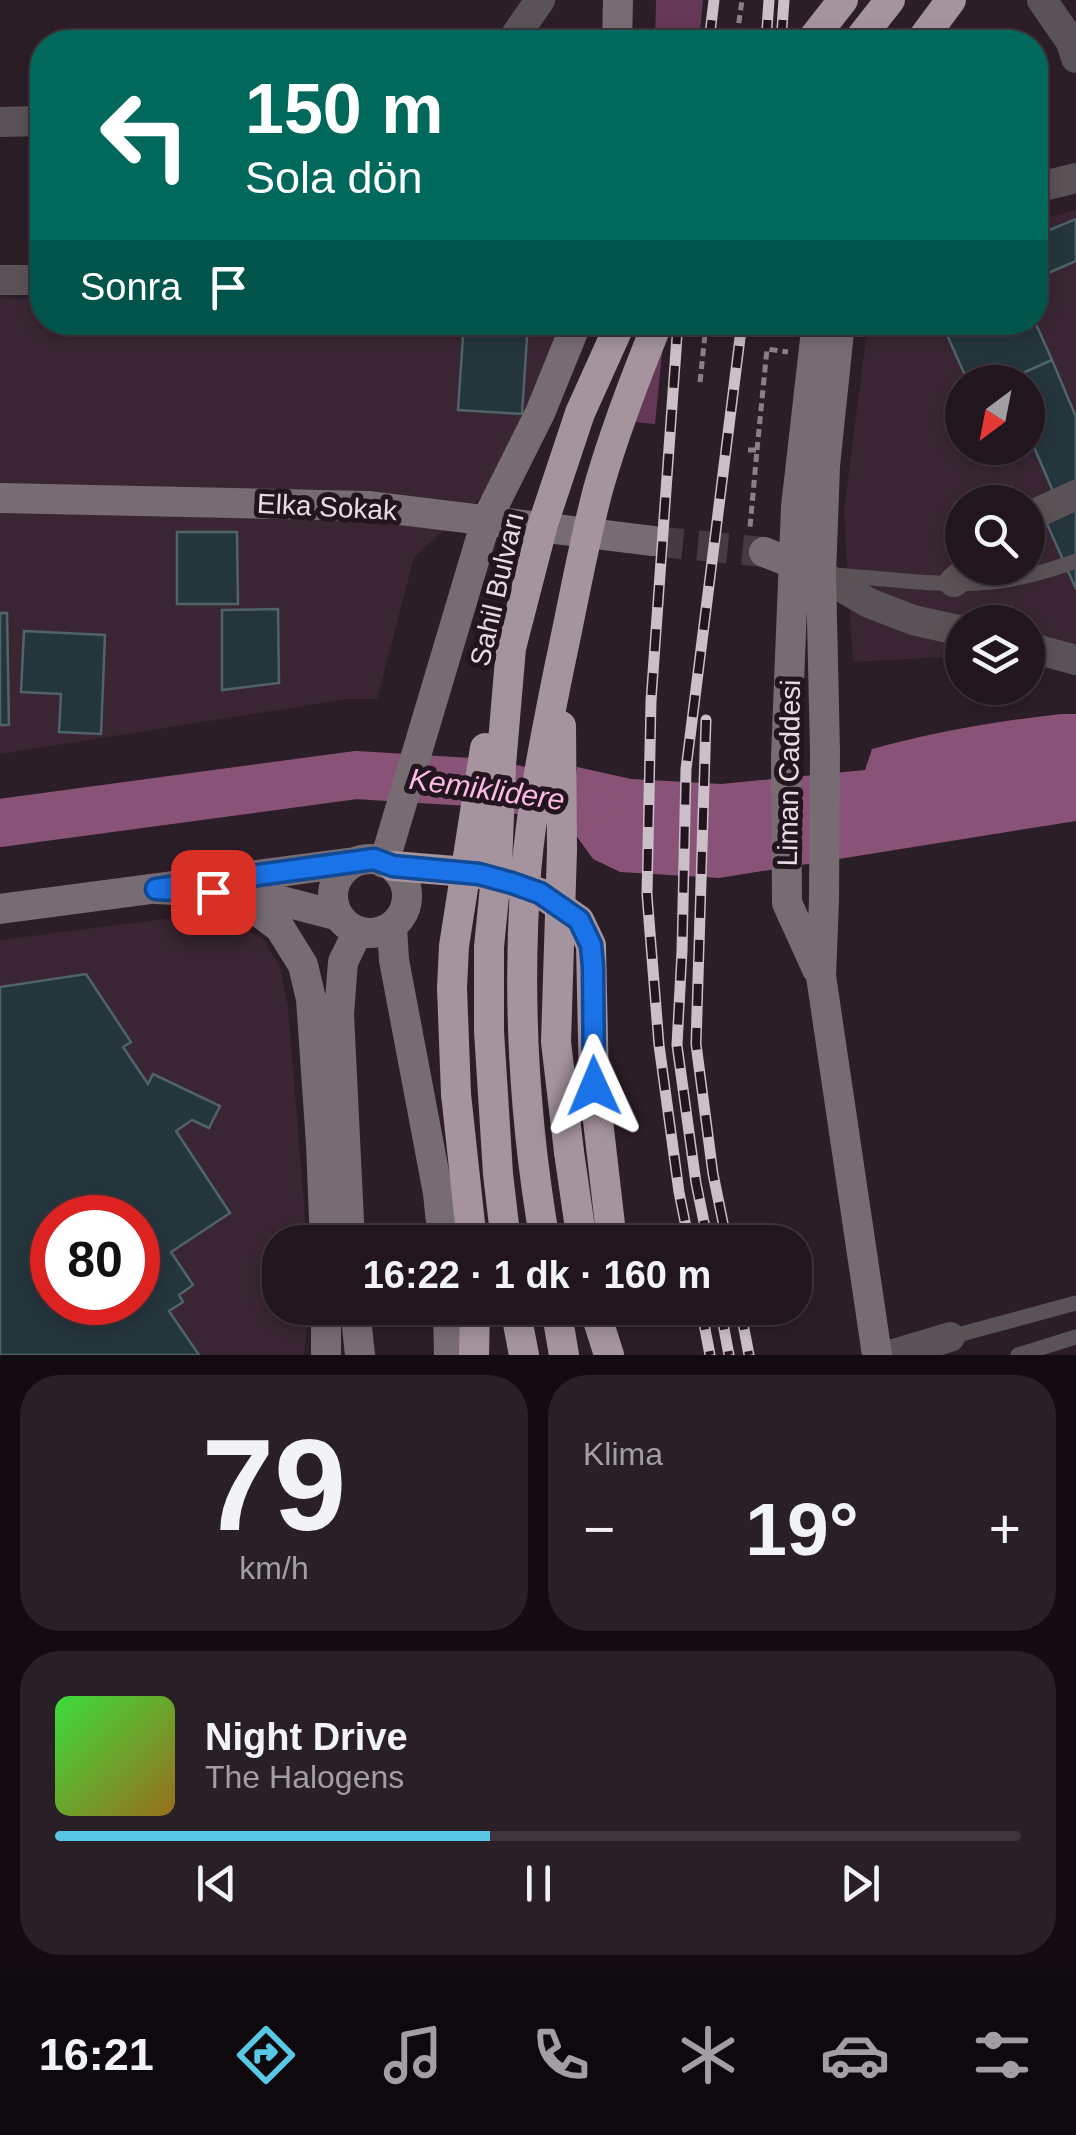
<!DOCTYPE html>
<html lang="tr">
<head>
<meta charset="utf-8">
<style>
	:root { --surface:#21161d; --page:#291f26; --text:#f1f3f6; --muted:#a29fa4; --line:#3e353b; --accent:#59c8e5 }
	body { margin:0; font-family:Arial,sans-serif; background:var(--page); color:var(--text); height:100vh; display:flex; flex-direction:column; font-size:38px; white-space:nowrap }
	* { box-sizing:border-box; margin:0 }
	p { font-size:32px; color:var(--muted) }
	.icon { flex:none; width:55px; height:55px; fill:none; stroke:currentColor; stroke-width:2; stroke-linecap:round; stroke-linejoin:round }
	.map { position:relative; height:1355px; overflow:hidden }
	.drawer { display:flex; flex-direction:column; gap:20px; padding:20px; background:#120c10; flex:1 }
	.drawer>* { flex:none }
	.banner { position:absolute; left:30px; top:30px; width:1018px; height:305px; border-radius:40px; box-shadow:0 5px 15px #0003,0 0 0 2px var(--line); background:#00695c; color:#fff; overflow:hidden }
	.needle { width:65px; rotate:212deg }
	.controls { position:absolute; left:945px; top:365px; display:grid; gap:20px }
	.controls a { display:grid; place-items:center; width:100px; height:100px; border-radius:50%; background:var(--surface); box-shadow:0 5px 15px #0003,0 0 0 2px var(--line); font-size:50px }
	.speed { position:absolute; left:30px; top:1195px; display:flex; gap:20px; font-size:50px; font-weight:700; text-align:center }
	.speed>* { display:grid; place-content:center; width:130px; height:130px; border-radius:50%; background:var(--surface); box-shadow:0 5px 15px #0003,0 0 0 2px var(--line); line-height:1 }
	.speed .limit { border:15px solid #d22; background:#fff; color:#111 }
	.pin { position:absolute; display:grid; place-items:center; width:85px; height:85px; color:#fff; margin:-42px; border-radius:20px; box-shadow:0 5px 15px #0006 }
	.me { position:absolute; width:110px; margin:-55px; rotate:359deg; stroke-linejoin:round; filter:drop-shadow(0 0 8px #0008) }
	.turn { display:flex; align-items:center; gap:35px; height:210px; padding:0 50px; font-size:45px }
	.turn .icon { width:130px; height:130px; stroke-width:2.5 }
	.turn b { display:block; font-size:70px; line-height:85px }
	.then { display:flex; align-items:center; height:95px; padding:0 50px; background:#0003; gap:20px; font-size:38px }
	.big { font-size:75px; font-weight:700; line-height:1.1 }
	.drawer .widget { flex:1; display:flex; flex-direction:column; justify-content:center; gap:15px; min-width:0; padding:0 35px; border-radius:40px; background:var(--page) }
	.drawer .dial { align-items:center; gap:0 }
	.dial b { font-size:130px; line-height:1 }
	.song { display:flex; align-items:center; gap:30px }
	.cover { width:120px; height:120px; border-radius:15px; background:linear-gradient(135deg,hsl(120 70% 55%),hsl(40 70% 35%)) }
	.played { height:10px; border-radius:5px; background:linear-gradient(90deg,var(--accent) 45%,var(--line) 45%) }
	.keys { display:flex; justify-content:space-around; direction:ltr }
	.heat { display:flex; justify-content:space-between; align-items:center; font-size:55px; direction:ltr }
	.drawer .tiles { flex:1; display:grid; gap:20px; grid-template-columns:1fr 1fr }
	.widget:last-child { grid-column:span 2 }
	.trip { position:absolute; left:262px; top:1225px; width:550px; height:100px; border-radius:40px; background:var(--surface); box-shadow:0 5px 15px #0003,0 0 0 2px var(--line); font-weight:700; line-height:100px; text-align:center }
	.tab-bar { display:flex; height:160px; justify-content:space-around; align-items:center; background:#0d090c; color:var(--muted) }
	.tab-bar .icon { width:70px; height:70px }
	.tab-bar .selected { color:var(--accent) }
	.tab-bar b { font-size:45px; color:var(--text) }
	.map>svg:first-child { display:block }
</style>
</head>
<body>
<div class="map">
<svg width="1076" height="1355" viewBox="0 0 1076 1355">
	<rect width="100%" height="100%" fill="#2c1e27"/>
	<!-- built -->
	<path fill="#392632" fill-rule="evenodd" d="M1076 210V650L1028 653V622H962V656L853 662 844 510 868 323 1035 322V220ZM962 382H1028V448H962ZM962 502H1028V568H962Z
		M0 298 42 299V322L567 323 489 490 414 557 377 699H348L0 754Z
		M181 917 227 920 262 938 280 966 288 1007 307 1242H280V1308H309L304 1355H0V940ZM52 1218H138V1302H52Z"/>
	<!-- green -->
	<path fill="#663857" d="M656 0H703L699 42H655Z
		M641 323H665L655 424 636 422Z"/>
	<!-- water -->
	<path fill="#895377" d="M1061 714H1076V821L719 878 620 872 593 859 570 827 577 767 631 779 721 784 865 770 872 749C934 732 997 721 1061 714Z"/>
	<g fill="none" stroke-linecap="round" stroke-linejoin="round">
		<!-- river -->
		<path stroke="#895377" stroke-width="48" d="M0 823 356 775 486 783 585 804"/>
	</g>
	<!-- building -->
	<path fill="#24363c" stroke="#4f6369" stroke-width="2.5" fill-rule="evenodd" d="M1076 219V261L1039 277 1035 268V236Z
		M464 322H528L522 414 458 410Z
		M974 322H1035L1052 360 1002 382H968L947 335Z
		M1052 360 1076 417V487L1055 496 1028 433V382L1005 381Z
		M1076 501V589L1043 515Z
		M177 532H237L238 604H177Z
		M278 609 279 683 222 690V610Z
		M0 613H7L9 725H0Z
		M24 631 105 635 101 734 59 732 61 694 21 692Z
		M86 974 131 1042 123 1047 148 1084 153 1074 220 1106 209 1128 192 1120 176 1131 230 1213 171 1252 193 1285 179 1295 183 1302 169 1311 199 1355H0V987ZM52 1218H138V1302H52Z"/>
	<g fill="none" stroke-linecap="round" stroke-linejoin="round">
		<!-- secondary-tunnel -->
		<path stroke="#483a43" stroke-width="30" stroke-dasharray="30 15" stroke-linecap="butt" d="M653 541 764 552"/>
		<!-- path -->
		<path stroke="#8c8088" stroke-width="5" stroke-dasharray="8 5" stroke-linecap="butt" d="M737 36 742 0
			M700 382 706 325
			M748 450H757L750 527
			M757 450 767 349 788 352"/>
		<!-- lane -->
		<path stroke="#595256" stroke-width="15" d="M833 575C885 578 940 587 991 582 1021 579 1048 571 1076 561
			M950 1337 1076 1303
			M1018 1355 1076 1337"/>
		<!-- street -->
		<path stroke="#595256" stroke-width="30" d="M1042 0 1071 42 1076 58
			M511 42 540 0
			M0 122 42 121
			M1035 188 1076 178
			M0 280H42
			M1028 517 1076 495
			M821 575 869 603 913 620 962 631
			M954 582 970 568
			M1028 647 1076 660
			M890 1355 950 1337"/>
		<!-- secondary -->
		<path stroke="#786c73" stroke-width="30" d="M617 42 618 0
			M817 322 796 507 786 757 787 903 817 969
			M840 322 825 466 821 575 825 751 824 900 821 976 877 1355
			M0 498 368 506 653 541
			M764 552 812 571
			M333 896a37 37 0 1 1 74 0a37 37 0 1 1-74 0Z
			M384 863 486 521 540 413 577 322
			M156 889 213 892 251 906 280 928 303 965 311 999 321 1144 325 1242
			M243 891 339 916
			M0 909 355 862
			M392 927 394 960 438 1193 443 1242
			M350 1242 339 1014 343 962 358 931
			M387 1242 403 1240 413 1242
			M355 1308 360 1355
			M448 1308 449 1355
			M326 1355V1308"/>
		<!-- highway -->
		<path stroke="#a5939e" stroke-width="30" d="M810 42 843 0
			M857 42 890 0
			M920 42 951 0
			M393 866 479 873 540 893 579 920 591 945 594 1086 612 1242
			M456 1094 472 1242
			M569 1152 582 1242
			M515 1308 524 1355
			M556 1308 564 1355
			M594 1308 609 1355
			M474 1355 475 1308"/>
		<!-- rail casing -->
		<g stroke="#cbc0c7" stroke-width="11">
			<path id="rail" d="M709 42 714 0
				M766 42 769 0
				M781 42 784 0
				M678 322 651 701 647 895 659 1045 679 1192 689 1242
				M706 720 696 1044 713 1174 727 1242
				M708 1242 696 1183 677 1045 682 951 686 769 742 322
				M701 1308 710 1355
				M720 1308 729 1355
				M740 1308 749 1355"/>
		</g>
		<!-- rail -->
		<use href="#rail" stroke="#22151d" stroke-width="8" stroke-dasharray="22" stroke-linecap="butt"/>
		<!-- highway-bridge -->
		<path stroke="#a5939e" stroke-width="30" d="M561 726 562 850 556 1042 569 1152
			M456 1094 452 988 454 946 485 748
			M506 1242 498 1174 489 1031V947L497 866 501 765 511 648 543 524 580 413 621 322
			M545 1242C524 1120 517 997 526 873 532 802 546 733 560 664 573 604 583 545 599 486 615 430 636 376 658 322"/>
	</g>
	<g fill="none" stroke-linecap="round" stroke-linejoin="round">
		<!-- route casing -->
		<g stroke="#114b97" stroke-width="25">
			<path id="route" d="M213 892 156 889 374 859 393 866 479 874 512 883 540 893 579 920 591 945 593 967 594 1086"/>
		</g>
		<!-- route -->
		<use href="#route" stroke="#1a73e8" stroke-width="18"/>
	</g>
	<g text-anchor="middle" dominant-baseline="central" stroke-width="10" stroke-linejoin="round" paint-order="stroke">
		<!-- street labels -->
		<g font-size="28" fill="#e6dce2" stroke="#22151d">
			<text transform="translate(327 507) rotate(3)">Elka Sokak</text>
			<text transform="translate(497 589) rotate(-77)">Sahil Bulvarı</text>
			<text transform="translate(789 773) rotate(-89)">Liman Caddesi</text>
		</g>
		<!-- water labels -->
		<g font-size="30" font-style="italic" fill="#fdbbe6" stroke="#22151d">
			<text transform="translate(487 789) rotate(8)">Kemiklidere</text>
		</g>
	</g>
</svg>
<div class="controls">
<a><svg class="needle" viewBox="-14 -14 28 28"><path d="M0-13l5 13h-10z" fill="#e53935"/><path d="M0 13l5-13h-10z" fill="#a29fa4"/></svg></a>
<a><svg class="icon" aria-label="search" viewBox="0 0 24 24"><circle cx="10" cy="10" r="6"/><path d="M15 15l6 6"/></svg></a>
<a><svg class="icon" aria-label="layers" viewBox="0 0 24 24"><path d="M12 4l9 5-9 5-9-5zM3 14l9 5 9-5"/></svg></a>
</div>
<div class="speed"><div class="limit">80</div></div>
<div class="pin" style="left:213px;top:892px;background:#d93025"><svg class="icon" aria-label="arrive" viewBox="0 0 24 24"><path d="M6 21V4h12l-3 4 3 4H6"/></svg></div>
<svg class="me" style="left:594px;top:1086px" viewBox="-20 -20 40 40"><path d="M0-17L14 15 0 8-14 15z" fill="#1a73e8" stroke="#fff" stroke-width="4"/></svg>
<div class="trip">16:22 · 1 dk · 160 m</div>
<div class="banner">
<div class="turn"><svg class="icon" aria-label="left" viewBox="0 0 24 24"><path d="M17 20v-9H6M10 6l-5 5 5 5"/></svg><div><b>150 m</b>Sola dön</div></div>
<div class="then">Sonra<svg class="icon" aria-label="arrive" viewBox="0 0 24 24"><path d="M6 21V4h12l-3 4 3 4H6"/></svg></div>
</div>
</div>
<section class="drawer">
<div class="tiles">
<div class="widget dial"><b>79</b><p>km/h</p></div>
<div class="widget"><p>Klima</p>
<div class="heat"><a>−</a><b class="big">19°</b><a>+</a></div>
</div>
<div class="widget">
<div class="song"><i class="cover"></i><div><b>Night Drive</b><p>The Halogens</p></div></div>
<div class="played"></div>
<div class="keys"><svg class="icon" aria-label="previous" viewBox="0 0 24 24"><path d="M18 5L8 12l10 7zM5 5v14"/></svg><svg class="icon" aria-label="pause" viewBox="0 0 24 24"><path d="M8 5v14M16 5v14"/></svg><svg class="icon" aria-label="next" viewBox="0 0 24 24"><path d="M6 5l10 7-10 7zM19 5v14"/></svg></div>
</div>
</div>
</section>
<nav class="tab-bar">
<b>16:21</b>
<svg class="icon selected" aria-label="directions" viewBox="0 0 24 24"><path d="M12 3l9 9-9 9-9-9zM9 14v-3h6M13 9l2 2-2 2"/></svg>
<svg class="icon" aria-label="music" viewBox="0 0 24 24"><path d="M9 18V5l10-2v13"/><circle cx="6" cy="18" r="3"/><circle cx="16" cy="16" r="3"/></svg>
<svg class="icon" aria-label="phone" viewBox="0 0 24 24"><path d="M5 4h4l2 5-3 2q2 4 5 5l2-3 5 2v4C11 20 4 13 5 4z"/></svg>
<svg class="icon" aria-label="climate" viewBox="0 0 24 24"><path d="M12 3v18M4 7l16 10M4 17L20 7"/></svg>
<svg class="icon" aria-label="car" viewBox="0 0 24 24"><path d="M5 17H2v-5l4-1 3-4h7l3 4 3 1v5h-3M9 17h6M6 11h13"/><circle cx="7" cy="17" r="2"/><circle cx="17" cy="17" r="2"/></svg>
<svg class="icon" aria-label="filters" viewBox="0 0 24 24"><path d="M4 7h16M4 17h16"/><circle cx="9" cy="7" r="2"/><circle cx="15" cy="17" r="2"/></svg>
</nav>
</body>
</html>
